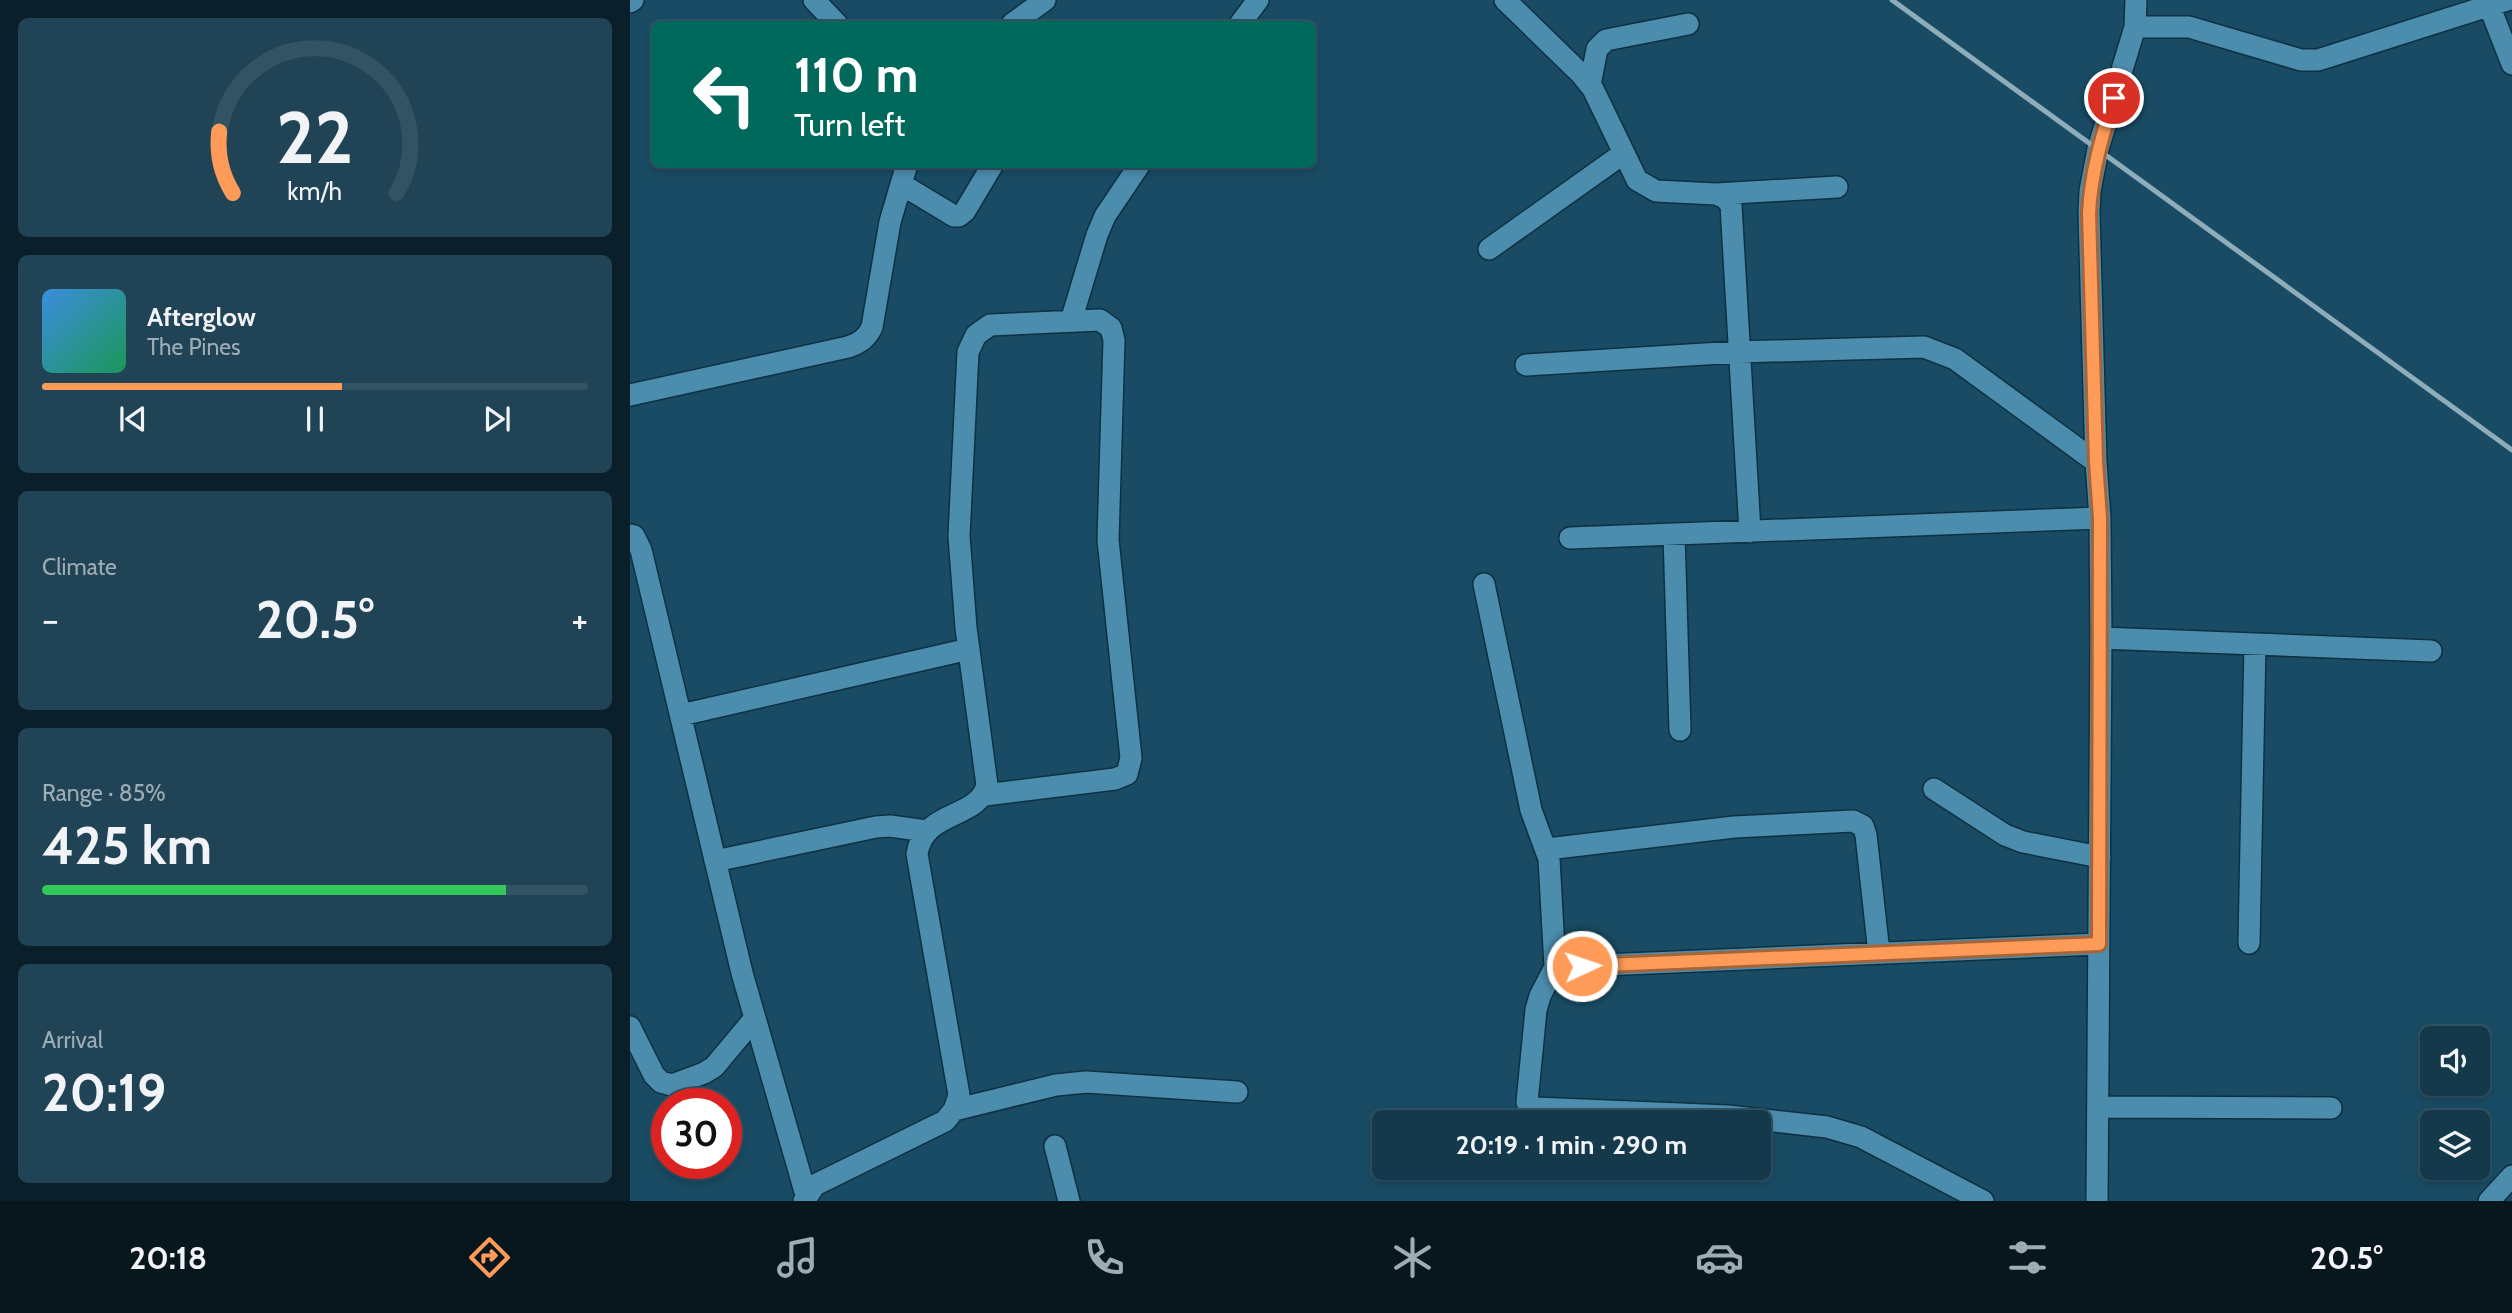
<!DOCTYPE html>
<html lang="en">
<head>
<meta charset="utf-8">
<style>
	:root { --surface:#13394b; --page:#204455; --text:#f1f3f6; --muted:#9dacb5; --line:#325363; --accent:#fe9b59 }
	body { margin:0; font-family:Cabin,sans-serif; background:var(--page); color:var(--text); height:100vh; display:flex; flex-direction:column; font-size:26px; white-space:nowrap }
	* { box-sizing:border-box; margin:0 }
	p { font-size:23px; color:var(--muted) }
	.icon { flex:none; width:38px; height:38px; fill:none; stroke:currentColor; stroke-width:2; stroke-linecap:round; stroke-linejoin:round }
	.map { position:relative; flex:1; overflow:hidden }
	.drawer { display:flex; flex-direction:column; gap:18px; padding:18px; background:#0a1f29; width:630px }
	.drawer>* { flex:none }
	.top-card { position:absolute; left:21px; top:21px; width:665px; height:147px; border-radius:10px; box-shadow:0 4px 10px #0003,0 0 0 2px var(--line); background:#00695c; color:#fff; overflow:hidden }
	.controls { position:absolute; left:1790px; top:1026px; display:grid; gap:14px }
	.controls a { display:grid; place-items:center; width:70px; height:70px; border-radius:10px; background:var(--surface); box-shadow:0 4px 10px #0003,0 0 0 2px var(--line); font-size:35px }
	.speed { position:absolute; left:21px; top:1088px; display:flex; gap:14px; font-size:35px; font-weight:700; text-align:center }
	.speed>* { display:grid; place-content:center; width:91px; height:91px; border-radius:50%; background:var(--surface); box-shadow:0 4px 10px #0003,0 0 0 2px var(--line); line-height:1 }
	.speed .limit { border:10px solid #d22; background:#fff; color:#111 }
	.pin { position:absolute; display:grid; place-items:center; width:60px; height:60px; color:#fff; margin:-30px; border:4px solid #fff; border-radius:50%; box-shadow:0 2px 7px #0007 }
	.me { position:absolute; width:77px; margin:-38px; rotate:87deg; stroke-linejoin:round; filter:drop-shadow(0 0 5px #0008) }
	.turn { display:flex; align-items:center; gap:24px; height:147px; padding:0 28px; font-size:32px }
	.turn .icon { width:91px; height:91px; stroke-width:2.5 }
	.turn b { display:block; font-size:49px; line-height:60px }
	.big { font-size:52px; font-weight:700; line-height:1.1 }
	.drawer .card { flex:1; display:flex; flex-direction:column; justify-content:center; gap:10px; min-width:0; padding:0 24px; border-radius:10px; background:var(--page) }
	.drawer .dial { align-items:center; gap:0 }
	.dial svg { height:182px; overflow:visible; fill:none; stroke:var(--line); stroke-width:7; stroke-linecap:round; text-anchor:middle }
	.dial text { fill:var(--text); stroke:none }
	.song { display:flex; align-items:center; gap:21px }
	.cover { width:84px; height:84px; border-radius:10px; background:linear-gradient(135deg,hsl(210 70% 55%),hsl(150 70% 35%)) }
	.played { height:7px; border-radius:4px; background:linear-gradient(90deg,var(--accent) 55%,var(--line) 55%) }
	.keys { display:flex; justify-content:space-around; direction:ltr }
	.heat { display:flex; justify-content:space-between; align-items:center; font-size:38px; direction:ltr }
	.charge { height:10px; border-radius:5px; background:linear-gradient(90deg,#34c759 85%,var(--line) 0) }
	.trip { position:absolute; left:742px; top:1110px; width:399px; height:70px; border-radius:10px; background:var(--surface); box-shadow:0 4px 10px #0003,0 0 0 2px var(--line); font-weight:700; line-height:70px; text-align:center }
	.tabs { display:flex; height:112px; justify-content:space-around; align-items:center; background:#08171e; color:var(--muted) }
	.tabs .icon { width:49px; height:49px }
	.tabs .current { color:var(--accent) }
	.tabs b { font-size:32px; color:var(--text) }
	main { display:flex; flex:1; min-height:0 }
	.map>svg:first-child { display:block }
</style>
</head>
<body>
<main>
<section class="drawer">
<div class="card dial"><svg viewBox="0 0 100 80">
<path d="M14 69A42 42 0 1 1 86 69"/>
<path d="M14 69A42 42 0 0 1 8 42" stroke="#fe9b59"/>
<text x="50" y="56" font-size="32" font-weight="700">22</text>
<text x="50" y="72" font-size="11">km/h</text>
</svg></div>
<div class="card">
<div class="song"><i class="cover"></i><div><b>Afterglow</b><p>The Pines</p></div></div>
<div class="played"></div>
<div class="keys"><svg class="icon" aria-label="previous" viewBox="0 0 24 24"><path d="M18 5L8 12l10 7zM5 5v14"/></svg><svg class="icon" aria-label="pause" viewBox="0 0 24 24"><path d="M8 5v14M16 5v14"/></svg><svg class="icon" aria-label="next" viewBox="0 0 24 24"><path d="M6 5l10 7-10 7zM19 5v14"/></svg></div>
</div>
<div class="card"><p>Climate</p>
<div class="heat"><a>−</a><b class="big">20.5°</b><a>+</a></div>
</div>
<div class="card"><p>Range · 85%</p><b class="big">425 km</b><div class="charge"></div></div>
<div class="card"><p>Arrival</p><b class="big">20:19</b></div>
</section>
<div class="map">
<svg width="1882" height="1201" viewBox="0 0 1882 1201">
	<rect width="100%" height="100%" fill="#194c64"/>
	<g fill="none" stroke-linecap="round" stroke-linejoin="round">
		<!-- minor casing -->
		<g stroke="#0d3142" stroke-width="24">
			<path id="minor" d="M184 0 207 24
				M875 0 951 74 963 89 1007 180 1026 191 1086 194 1095 198 1101 205 1120 532
				M0 2 3 0
				M1859 5 1882 64
				M382 24 415 0
				M610 24 628 0
				M1505 27H1559L1671 60H1688L1877 0
				M960 85 967 49 976 40 1058 24
				M271 184 324 216H329L335 211 363 164
				M1086 194 1207 187
				M859 249 994 153
				M441 321 467 235 475 216 510 164
				M896 365 1108 352 1294 347 1325 359 1466 462
				M0 395 218 347C230 343 237 338 242 327L260 222 277 164
				M0 535 4 536 11 550 112 973 176 1195
				M1044 535 1050 730
				M940 538 1470 518
				M854 584 901 810 919 859 925 967 910 996 906 1010 897 1102 905 1108 1098 1116 1197 1127 1231 1137 1353 1201
				M1471 638 1801 651
				M51 715 339 649
				M1304 789 1375 835 1393 842 1470 857
				M917 849 1104 827 1223 821 1233 826 1236 835 1249 953
				M85 861 246 827 260 826 296 831
				M1619 943 1625 644
				M925 967 1469 944
				M0 1027 24 1075 31 1082 42 1085 74 1073 84 1067 125 1018
				M1468 1107 1701 1108
				M324 1110 426 1085 456 1082 607 1092
				M425 1146 439 1201
				M174 1201 185 1185 315 1121 324 1110 329 1095 287 854C294 809 348 820 357 785L336 628 329 536 338 352 346 335 360 325 470 320 481 328 484 340 478 540 501 758 497 774 485 779 355 795
				M1467 1201 1471 638 1470 518 1466 462 1459 213 1460 191 1468 149 1505 27 1506 0
				M1859 1201 1882 1176"/>
		</g>
		<!-- minor -->
		<use href="#minor" stroke="#4c8dae" stroke-width="21"/>
		<!-- rail -->
		<path stroke="#8facbb" stroke-width="5" d="M1262 0 1882 450"/>
	</g>
	<g fill="none" stroke-linecap="round" stroke-linejoin="round">
		<!-- route casing -->
		<g stroke="#a5653a" stroke-width="18">
			<path id="route" d="M952 966 1469 944 1470 518 1466 462 1459 213C1461 173 1472 136 1484 98"/>
		</g>
		<!-- route -->
		<use href="#route" stroke="#fe9b59" stroke-width="12"/>
	</g>
</svg>
<div class="controls">
<a><svg class="icon" aria-label="sound" viewBox="0 0 24 24"><path d="M4 9h4l5-4v14l-5-4H4zM17 9q2 3 0 6"/></svg></a>
<a><svg class="icon" aria-label="layers" viewBox="0 0 24 24"><path d="M12 4l9 5-9 5-9-5zM3 14l9 5 9-5"/></svg></a>
</div>
<div class="speed"><div class="limit">30</div></div>
<div class="pin" style="left:1484px;top:98px;background:#d93025"><svg class="icon" aria-label="arrive" viewBox="0 0 24 24"><path d="M6 21V4h12l-3 4 3 4H6"/></svg></div>
<svg class="me" style="left:952px;top:966px" viewBox="-20 -20 40 40"><circle r="17" fill="#fe9b59" stroke="#fff" stroke-width="3"/><path d="M0-11L8 9 0 5-8 9z" fill="#fff"/></svg>
<div class="trip">20:19 · 1 min · 290 m</div>
<div class="top-card">
<div class="turn"><svg class="icon" aria-label="left" viewBox="0 0 24 24"><path d="M17 20v-9H6M10 6l-5 5 5 5"/></svg><div><b>110 m</b>Turn left</div></div>
</div>
</div>
</main>
<nav class="tabs">
<b>20:18</b>
<svg class="icon current" aria-label="directions" viewBox="0 0 24 24"><path d="M12 3l9 9-9 9-9-9zM9 14v-3h6M13 9l2 2-2 2"/></svg>
<svg class="icon" aria-label="music" viewBox="0 0 24 24"><path d="M9 18V5l10-2v13"/><circle cx="6" cy="18" r="3"/><circle cx="16" cy="16" r="3"/></svg>
<svg class="icon" aria-label="phone" viewBox="0 0 24 24"><path d="M5 4h4l2 5-3 2q2 4 5 5l2-3 5 2v4C11 20 4 13 5 4z"/></svg>
<svg class="icon" aria-label="climate" viewBox="0 0 24 24"><path d="M12 3v18M4 7l16 10M4 17L20 7"/></svg>
<svg class="icon" aria-label="car" viewBox="0 0 24 24"><path d="M5 17H2v-5l4-1 3-4h7l3 4 3 1v5h-3M9 17h6M6 11h13"/><circle cx="7" cy="17" r="2"/><circle cx="17" cy="17" r="2"/></svg>
<svg class="icon" aria-label="filters" viewBox="0 0 24 24"><path d="M4 7h16M4 17h16"/><circle cx="9" cy="7" r="2"/><circle cx="15" cy="17" r="2"/></svg>
<b>20.5°</b>
</nav>
</body>
</html>
